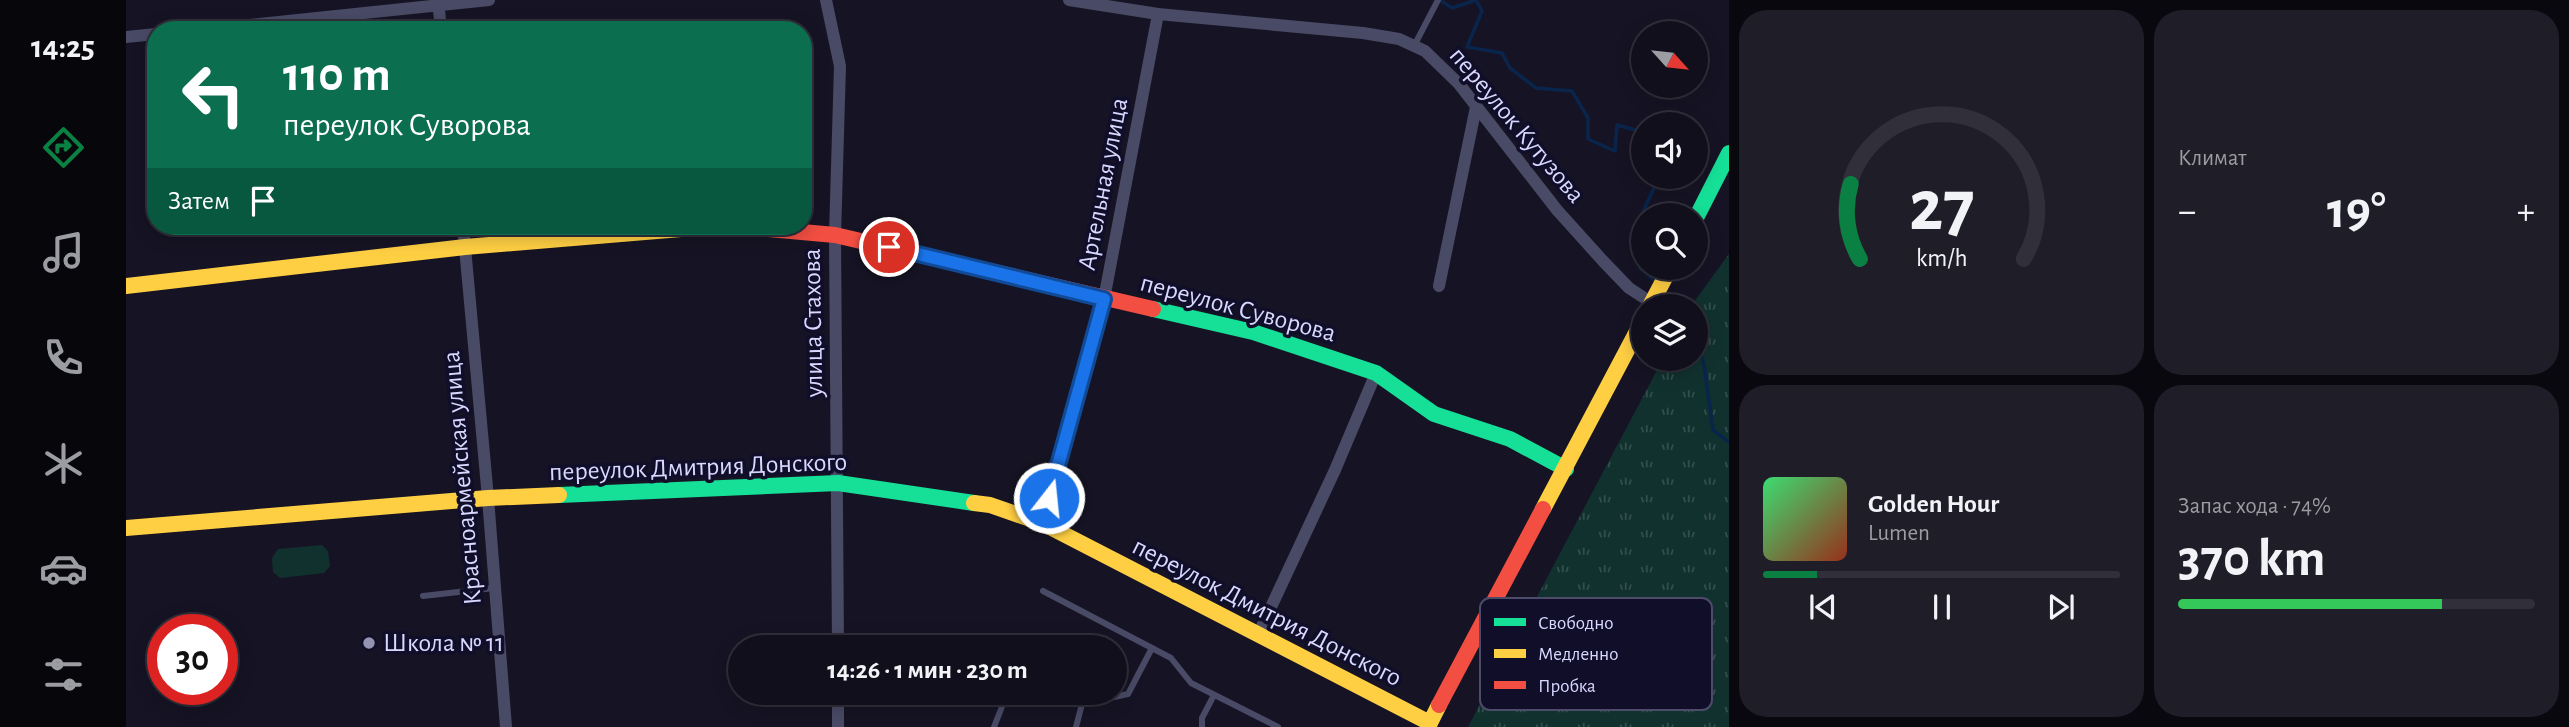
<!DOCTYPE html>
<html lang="ru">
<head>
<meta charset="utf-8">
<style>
	:root { --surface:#100f1b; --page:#1e1d28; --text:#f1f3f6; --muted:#9c9ca3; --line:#302f3a; --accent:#0b8043 }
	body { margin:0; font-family:"Alegreya Sans",sans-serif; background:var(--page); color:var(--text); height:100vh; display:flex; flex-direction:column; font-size:26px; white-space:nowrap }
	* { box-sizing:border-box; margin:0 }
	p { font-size:23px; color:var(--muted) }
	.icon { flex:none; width:38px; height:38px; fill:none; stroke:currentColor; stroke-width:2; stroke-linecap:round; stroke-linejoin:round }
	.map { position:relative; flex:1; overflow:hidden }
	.side { display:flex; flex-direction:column; gap:10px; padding:10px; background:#09080f; width:840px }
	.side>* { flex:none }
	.banner { position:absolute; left:21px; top:21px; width:665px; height:214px; border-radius:28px; box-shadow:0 4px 18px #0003,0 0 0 2px var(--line); background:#0b6e4f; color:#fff; overflow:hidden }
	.needle { width:46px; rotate:117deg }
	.fabs { position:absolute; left:1505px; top:21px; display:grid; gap:14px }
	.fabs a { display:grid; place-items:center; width:77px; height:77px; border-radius:50%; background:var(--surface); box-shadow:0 4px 18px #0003,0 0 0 2px var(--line); font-size:35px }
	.speed { position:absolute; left:21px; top:614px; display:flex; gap:14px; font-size:35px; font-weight:700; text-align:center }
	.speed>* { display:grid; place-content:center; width:91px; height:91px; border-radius:50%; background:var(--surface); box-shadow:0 4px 18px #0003,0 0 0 2px var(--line); line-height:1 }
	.speed .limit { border:10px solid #d22; background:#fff; color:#111 }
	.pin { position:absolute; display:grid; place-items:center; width:60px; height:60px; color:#fff; margin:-30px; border:4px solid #fff; border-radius:50%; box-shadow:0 2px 7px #0007 }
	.me { position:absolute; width:77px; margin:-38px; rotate:16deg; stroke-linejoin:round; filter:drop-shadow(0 0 5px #0008) }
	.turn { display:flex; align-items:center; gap:24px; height:147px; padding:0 21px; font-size:32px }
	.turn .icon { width:91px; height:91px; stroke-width:2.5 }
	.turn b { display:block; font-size:49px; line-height:60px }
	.then { display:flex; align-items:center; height:66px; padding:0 21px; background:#0003; gap:14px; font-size:26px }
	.big { font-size:52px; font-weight:600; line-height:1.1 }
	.side .widget { flex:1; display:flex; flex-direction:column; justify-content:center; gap:10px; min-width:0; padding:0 24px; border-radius:28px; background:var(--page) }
	.side .dial { align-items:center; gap:0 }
	.dial svg { height:182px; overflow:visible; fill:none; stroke:var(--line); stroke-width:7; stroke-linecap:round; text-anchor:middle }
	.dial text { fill:var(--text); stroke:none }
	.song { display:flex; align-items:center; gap:21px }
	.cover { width:84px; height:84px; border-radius:10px; background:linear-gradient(135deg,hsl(140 70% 55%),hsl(10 70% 35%)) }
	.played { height:7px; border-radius:4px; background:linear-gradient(90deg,var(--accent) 15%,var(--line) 15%) }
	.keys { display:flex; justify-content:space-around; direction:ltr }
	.heat { display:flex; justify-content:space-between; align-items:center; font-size:38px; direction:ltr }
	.charge { height:10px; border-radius:5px; background:linear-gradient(90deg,#34c759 74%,var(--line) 0) }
	.side .tiles { flex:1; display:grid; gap:10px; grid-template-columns:repeat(2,1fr) }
	.trip { position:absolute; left:602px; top:635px; width:399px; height:70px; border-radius:35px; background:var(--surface); box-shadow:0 4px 18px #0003,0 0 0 2px var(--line); font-weight:600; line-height:70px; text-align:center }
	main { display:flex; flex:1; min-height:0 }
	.tabs { display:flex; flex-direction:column; width:126px; justify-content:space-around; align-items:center; background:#06060b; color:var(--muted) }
	.tabs .icon { width:49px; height:49px }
	.tabs .on { color:var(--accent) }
	.tabs b { font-size:32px; color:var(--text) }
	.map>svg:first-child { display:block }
</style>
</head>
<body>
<main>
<nav class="tabs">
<b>14:25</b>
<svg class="icon on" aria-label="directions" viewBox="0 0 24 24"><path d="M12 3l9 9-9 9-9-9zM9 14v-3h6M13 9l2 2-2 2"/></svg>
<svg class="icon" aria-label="music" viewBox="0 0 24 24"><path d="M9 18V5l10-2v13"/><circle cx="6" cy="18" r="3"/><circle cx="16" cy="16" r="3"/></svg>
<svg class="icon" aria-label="phone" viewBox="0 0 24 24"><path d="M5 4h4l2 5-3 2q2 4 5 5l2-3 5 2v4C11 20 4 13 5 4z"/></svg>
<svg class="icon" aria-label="climate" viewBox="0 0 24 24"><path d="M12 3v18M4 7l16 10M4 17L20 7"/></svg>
<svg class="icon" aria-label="car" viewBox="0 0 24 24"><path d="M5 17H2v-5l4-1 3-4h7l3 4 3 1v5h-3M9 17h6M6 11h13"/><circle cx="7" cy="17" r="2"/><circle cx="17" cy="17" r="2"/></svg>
<svg class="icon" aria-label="filters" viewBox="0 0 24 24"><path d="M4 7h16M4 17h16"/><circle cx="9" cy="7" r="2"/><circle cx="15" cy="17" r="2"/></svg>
</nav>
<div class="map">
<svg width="1603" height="727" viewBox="0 0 1603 727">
	<defs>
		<pattern id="grass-tufts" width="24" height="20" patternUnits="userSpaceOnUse" patternTransform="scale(1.75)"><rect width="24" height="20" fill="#11312f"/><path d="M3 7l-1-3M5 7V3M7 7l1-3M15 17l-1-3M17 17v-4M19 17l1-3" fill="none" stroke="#334e4e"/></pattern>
	</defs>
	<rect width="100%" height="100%" fill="#161424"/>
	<!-- grass -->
	<path fill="url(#grass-tufts)" d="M1603 254V727H1342L1537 359H1570V306H1565Z"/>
	<!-- pitch -->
	<path fill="#11312f" d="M196 545 202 551 204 566 198 573 154 578 147 572 146 558 152 549Z"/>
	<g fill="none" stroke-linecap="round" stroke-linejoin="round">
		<!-- stream -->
		<path stroke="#09254c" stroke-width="3.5" d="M1314 0 1326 8 1350 0
			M1350 0 1356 11 1341 47 1376 53 1384 68 1410 88 1446 91 1462 118V139L1489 151 1491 125 1517 132
			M1530 282 1514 268 1504 240 1533 177
			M1543 296 1549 306
			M1570 338 1578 365 1587 430 1603 442"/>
		<!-- lane -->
		<path stroke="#494a65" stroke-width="6" d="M1288 46 1312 0
			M917 591 1045 658 1065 683 1152 727
			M297 596 368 588
			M918 693 956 704 1002 694 1026 648
			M868 727 879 699 885 693
			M950 727 956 704
			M1076 727V718L1088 695"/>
		<!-- street -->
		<path stroke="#494a65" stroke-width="12" d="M312 0 315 30
			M700 0 714 66 709 235 712 648
			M943 0 1032 14 1237 33 1273 39 1299 51 1333 84 1431 210 1477 261 1503 288 1526 303
			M75 30 363 0
			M0 37 30 34
			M337 226 362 498 380 727
			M1313 286 1350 107
			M916 523 978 299 1032 14
			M1132 635 1209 470 1250 373
			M712 693V727"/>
		<!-- fast -->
		<path stroke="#16e098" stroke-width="16" d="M1570 218 1603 153
			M1027 309 1127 332 1250 373 1308 414 1384 439 1440 469
			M433 495 712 483 848 503"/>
		<!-- slow -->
		<path stroke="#ffcf43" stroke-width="16" d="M0 286 339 247 567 228
			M1524 306 1544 268
			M848 503 864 505 916 523 1304 723 1313 705
			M1417 509 1517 320
			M0 528 362 498 433 495"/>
		<!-- jam -->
		<path stroke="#f24e42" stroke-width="16" d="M567 228 610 226 709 235 1027 309
			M1313 705 1417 509"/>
	</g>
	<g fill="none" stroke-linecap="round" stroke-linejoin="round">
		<!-- route casing -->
		<g stroke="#114b97" stroke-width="18">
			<path id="route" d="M763 247 978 299 923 498"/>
		</g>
		<!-- route -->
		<use href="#route" stroke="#1a73e8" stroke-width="12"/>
	</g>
	<!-- markers -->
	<circle fill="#9593b2" stroke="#110e2a" stroke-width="2.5" cx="243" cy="643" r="7"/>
	<g text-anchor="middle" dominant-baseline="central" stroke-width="7" stroke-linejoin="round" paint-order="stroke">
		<!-- street labels -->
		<g font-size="26" fill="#d9d8ff" stroke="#110e2a">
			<text transform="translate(1391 125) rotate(50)">переулок Кутузова</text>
			<text transform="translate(977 184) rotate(-79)">Артельная улица</text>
			<text transform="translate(1112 308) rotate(15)">переулок Суворова</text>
			<text transform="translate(687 323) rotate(-91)">улица Стахова</text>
			<text transform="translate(572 467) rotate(-2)">переулок Дмитрия Донского</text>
			<text transform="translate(336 478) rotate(-95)">Красноармейская улица</text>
			<text transform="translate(1141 612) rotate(27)">переулок Дмитрия Донского</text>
		</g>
		<!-- poi labels -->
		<g font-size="26" fill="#d9d8ff" stroke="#110e2a" text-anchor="start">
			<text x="257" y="643">Школа № 11</text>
		</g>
	</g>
	<!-- legend -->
	<rect x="1354" y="598" width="232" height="112" rx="10" fill="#110e2a" stroke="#4d4b6a" stroke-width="2"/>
	<rect x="1368" y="618" width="32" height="8" fill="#16e098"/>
	<rect x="1368" y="649" width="32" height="9" fill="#ffcf43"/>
	<rect x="1368" y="681" width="32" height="8" fill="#f24e42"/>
	<g font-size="19" fill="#d9d8ff">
		<text x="1412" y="629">Свободно</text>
		<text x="1412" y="660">Медленно</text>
		<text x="1412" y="692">Пробка</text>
	</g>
</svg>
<div class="fabs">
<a><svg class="needle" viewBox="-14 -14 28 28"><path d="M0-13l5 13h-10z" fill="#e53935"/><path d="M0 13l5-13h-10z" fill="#9c9ca3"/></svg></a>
<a><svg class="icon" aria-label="sound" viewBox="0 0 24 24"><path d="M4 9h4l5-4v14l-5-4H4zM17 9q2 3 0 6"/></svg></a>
<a><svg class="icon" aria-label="search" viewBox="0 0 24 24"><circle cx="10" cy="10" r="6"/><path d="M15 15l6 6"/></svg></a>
<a><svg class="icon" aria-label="layers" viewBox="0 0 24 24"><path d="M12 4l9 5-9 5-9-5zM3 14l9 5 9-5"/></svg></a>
</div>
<div class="speed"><div class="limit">30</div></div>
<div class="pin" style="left:763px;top:247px;background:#d93025"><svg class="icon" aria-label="arrive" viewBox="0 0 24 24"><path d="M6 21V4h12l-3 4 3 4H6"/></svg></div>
<svg class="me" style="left:923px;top:498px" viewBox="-20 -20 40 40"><circle r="17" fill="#1a73e8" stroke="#fff" stroke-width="3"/><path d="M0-11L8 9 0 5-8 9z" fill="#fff"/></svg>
<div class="trip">14:26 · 1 мин · 230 m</div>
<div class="banner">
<div class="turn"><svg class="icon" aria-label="left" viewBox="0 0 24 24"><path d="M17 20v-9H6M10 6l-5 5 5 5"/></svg><div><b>110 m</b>переулок Суворова</div></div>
<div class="then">Затем<svg class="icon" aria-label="arrive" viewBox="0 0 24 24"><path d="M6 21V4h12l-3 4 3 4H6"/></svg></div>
</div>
</div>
<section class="side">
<div class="tiles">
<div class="widget dial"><svg viewBox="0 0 100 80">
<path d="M14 69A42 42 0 1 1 86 69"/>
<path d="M14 69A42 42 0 0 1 10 36" stroke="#0b8043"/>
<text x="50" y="56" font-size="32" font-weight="700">27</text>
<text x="50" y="72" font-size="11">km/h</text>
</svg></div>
<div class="widget"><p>Климат</p>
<div class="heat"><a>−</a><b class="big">19°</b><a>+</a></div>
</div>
<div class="widget">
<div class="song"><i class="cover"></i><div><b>Golden Hour</b><p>Lumen</p></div></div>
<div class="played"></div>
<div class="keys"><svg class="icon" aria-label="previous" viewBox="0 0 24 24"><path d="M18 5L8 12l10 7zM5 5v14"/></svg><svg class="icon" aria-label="pause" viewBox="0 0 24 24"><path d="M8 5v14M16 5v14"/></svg><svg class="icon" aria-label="next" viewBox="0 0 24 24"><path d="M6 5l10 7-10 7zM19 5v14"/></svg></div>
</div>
<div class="widget"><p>Запас хода · 74%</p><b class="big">370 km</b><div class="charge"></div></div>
</div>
</section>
</main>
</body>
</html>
